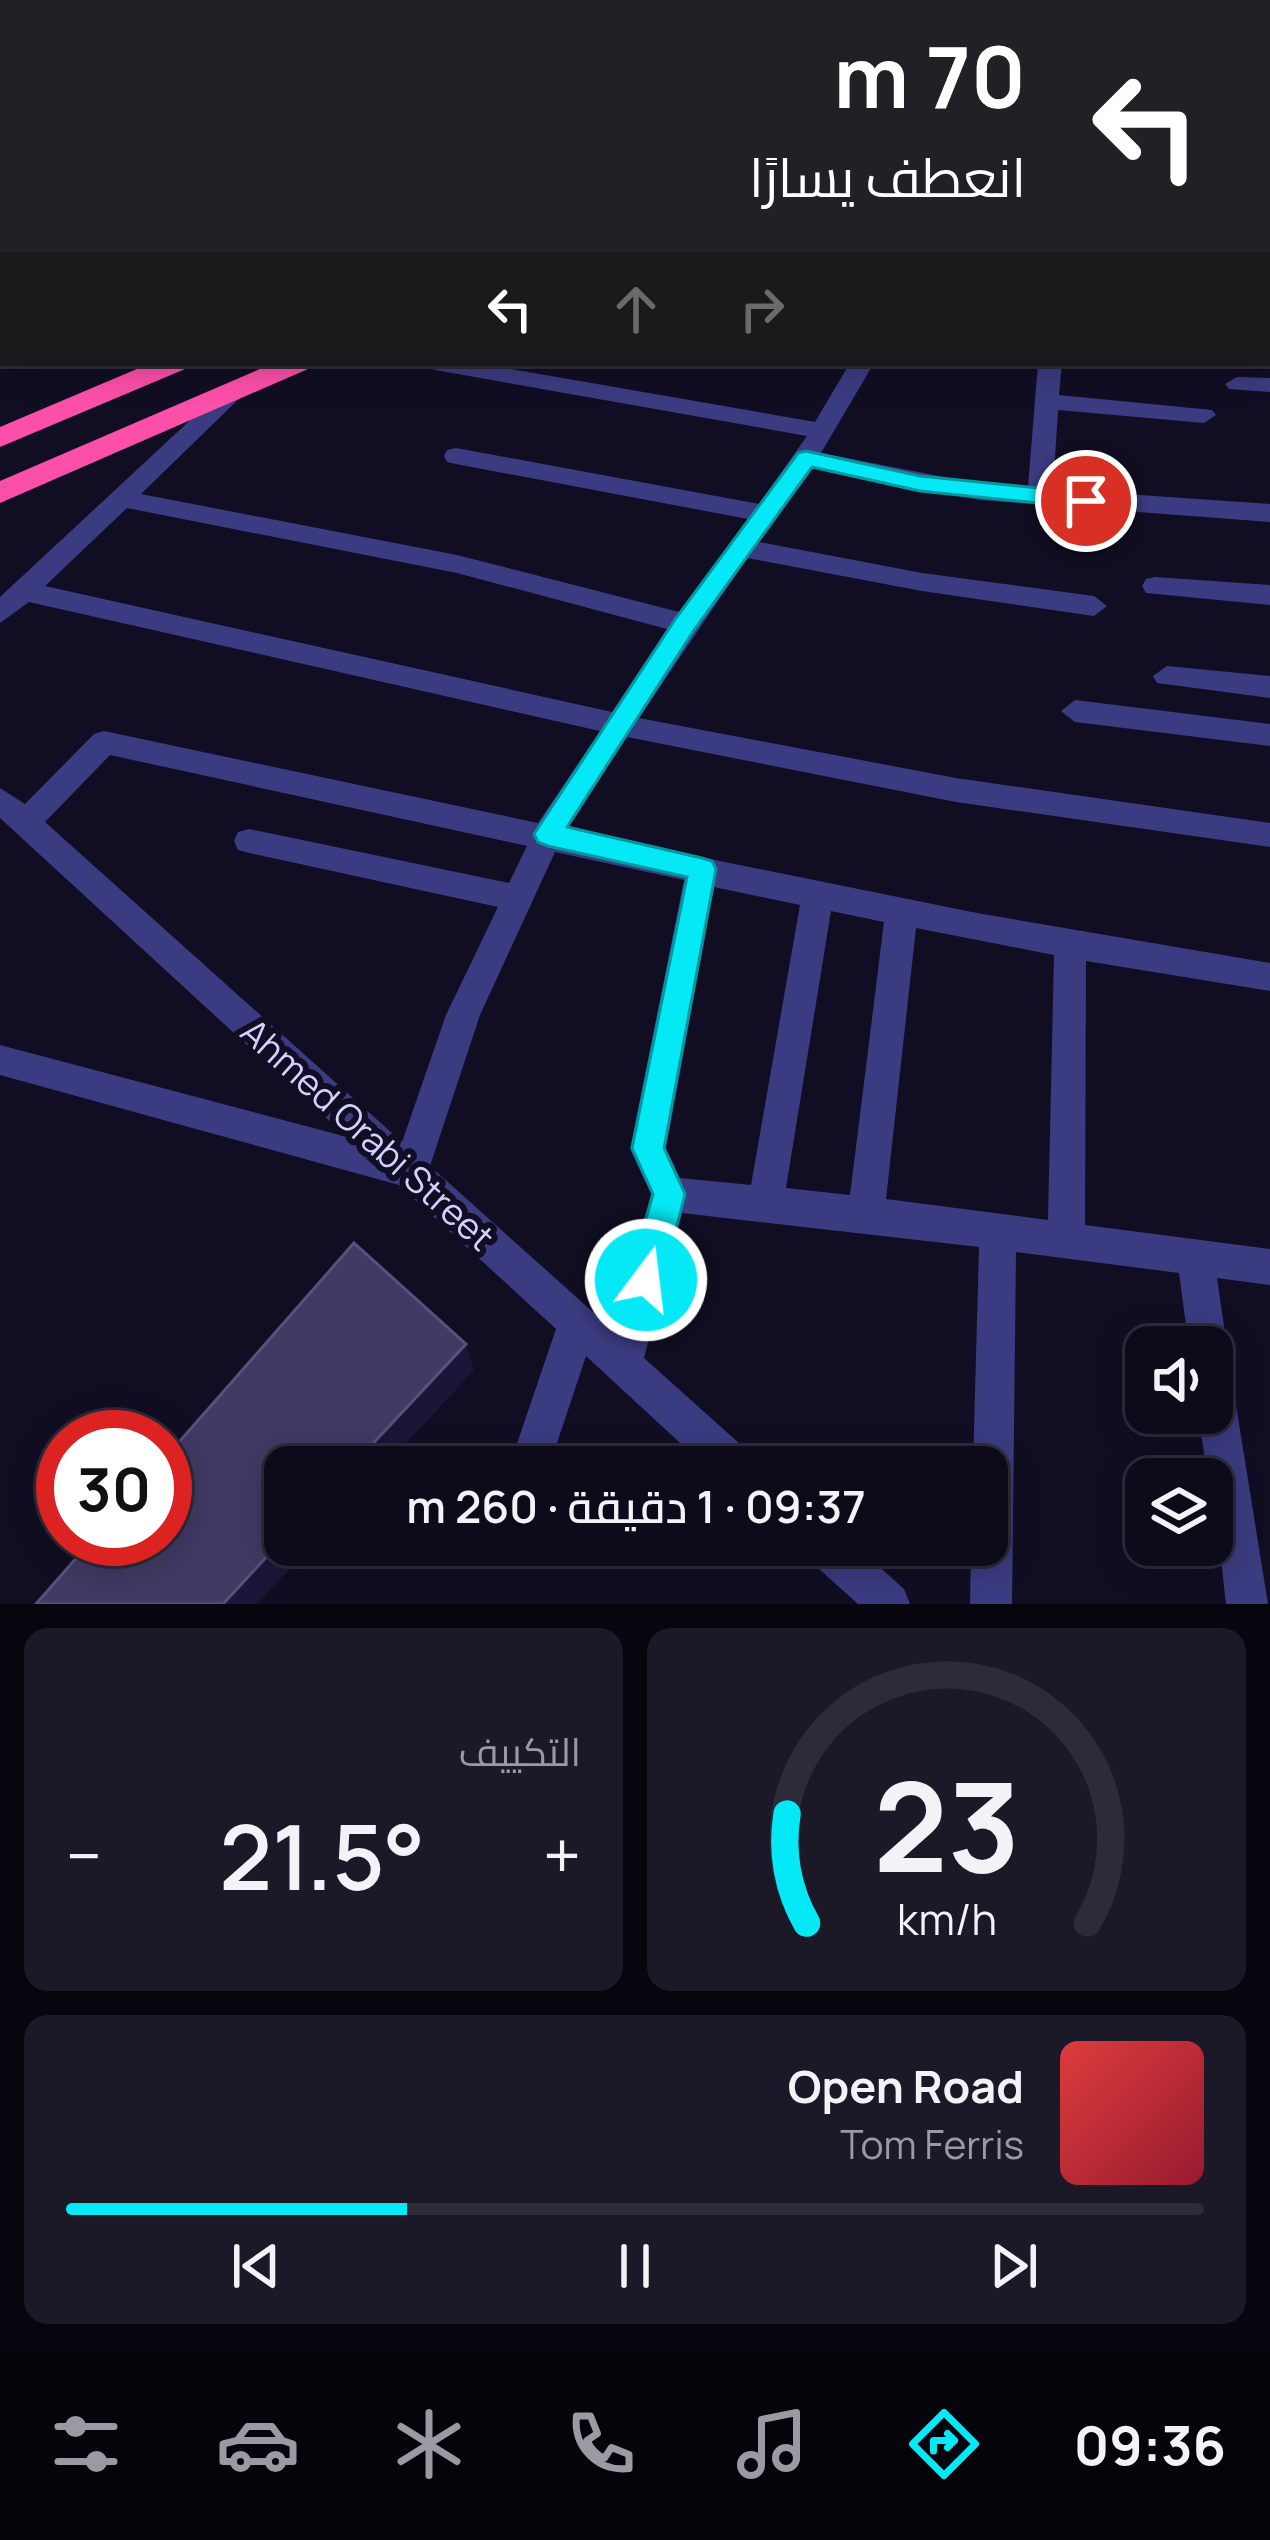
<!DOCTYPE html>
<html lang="ar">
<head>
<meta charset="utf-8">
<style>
	:root { --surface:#0d0a1a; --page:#1b1827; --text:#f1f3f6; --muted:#9a9aa2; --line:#2d2b39; --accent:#05e9f6 }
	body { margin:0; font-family:Manrope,Cairo,sans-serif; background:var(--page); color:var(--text); direction:rtl; height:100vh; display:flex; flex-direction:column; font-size:45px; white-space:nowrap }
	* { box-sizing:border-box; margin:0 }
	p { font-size:39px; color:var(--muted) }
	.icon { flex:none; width:66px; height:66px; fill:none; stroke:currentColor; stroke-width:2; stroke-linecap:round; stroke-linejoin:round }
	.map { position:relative; height:1604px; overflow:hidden; direction:ltr }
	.side { display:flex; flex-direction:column; gap:24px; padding:24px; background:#07060e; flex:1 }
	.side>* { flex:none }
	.banner { position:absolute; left:0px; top:0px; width:1272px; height:366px; box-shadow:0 6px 30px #0003,0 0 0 3px var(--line); direction:rtl; background:#202124; color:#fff; overflow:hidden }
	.buttons { position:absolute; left:1125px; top:1326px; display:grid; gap:24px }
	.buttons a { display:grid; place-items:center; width:108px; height:108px; border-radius:24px; background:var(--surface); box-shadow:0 6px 30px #0003,0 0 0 3px var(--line); font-size:60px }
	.speed { position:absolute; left:36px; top:1410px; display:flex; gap:24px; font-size:60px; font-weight:700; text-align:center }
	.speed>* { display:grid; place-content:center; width:156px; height:156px; border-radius:50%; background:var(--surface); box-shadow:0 6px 30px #0003,0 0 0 3px var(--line); line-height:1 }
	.speed .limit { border:18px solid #d22; background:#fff; color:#111 }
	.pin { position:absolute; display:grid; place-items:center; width:102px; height:102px; color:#fff; margin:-51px; border:6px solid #fff; border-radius:50%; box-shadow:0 3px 12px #0007 }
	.me { position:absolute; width:132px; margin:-66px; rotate:15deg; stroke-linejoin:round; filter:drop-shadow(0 0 9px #0008) }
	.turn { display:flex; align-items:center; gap:42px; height:252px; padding:0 48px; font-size:54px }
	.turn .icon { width:156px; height:156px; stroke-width:2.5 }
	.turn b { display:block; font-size:84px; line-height:102px }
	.lanes { display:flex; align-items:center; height:114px; padding:0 48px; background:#0003; justify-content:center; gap:60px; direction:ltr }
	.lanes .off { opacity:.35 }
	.big { font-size:90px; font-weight:600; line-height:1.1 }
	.side .tile { flex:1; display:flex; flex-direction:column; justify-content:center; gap:18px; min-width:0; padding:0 42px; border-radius:24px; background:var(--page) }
	.side .dial { align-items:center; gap:0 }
	.dial svg { height:312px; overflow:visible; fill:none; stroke:var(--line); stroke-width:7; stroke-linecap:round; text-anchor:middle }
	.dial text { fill:var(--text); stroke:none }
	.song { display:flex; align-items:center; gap:36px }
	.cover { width:144px; height:144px; border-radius:18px; background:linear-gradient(135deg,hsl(0 70% 55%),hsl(350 70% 35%)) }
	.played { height:12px; border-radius:6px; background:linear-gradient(90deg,var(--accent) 30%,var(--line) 30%) }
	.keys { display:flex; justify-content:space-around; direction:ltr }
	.heat { display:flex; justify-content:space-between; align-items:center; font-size:66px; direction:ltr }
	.side .tiles { flex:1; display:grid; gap:24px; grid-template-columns:1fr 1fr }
	.tile:last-child { grid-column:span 2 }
	.trip { position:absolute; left:264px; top:1446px; width:744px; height:120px; border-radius:24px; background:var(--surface); box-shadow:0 6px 30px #0003,0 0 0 3px var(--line); font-weight:600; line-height:120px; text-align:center; direction:rtl }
	.tab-bar { display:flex; height:192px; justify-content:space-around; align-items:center; background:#05040a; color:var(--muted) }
	.tab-bar .icon { width:84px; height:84px }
	.tab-bar .on { color:var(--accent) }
	.tab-bar b { font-size:54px; color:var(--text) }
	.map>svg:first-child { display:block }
</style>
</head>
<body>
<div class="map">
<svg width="1270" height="1604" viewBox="0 0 1270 1604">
	<rect width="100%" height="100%" fill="#110e23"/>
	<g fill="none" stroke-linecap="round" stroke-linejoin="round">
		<!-- minor -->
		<path fill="#3b3b81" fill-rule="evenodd" d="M0 233H3V246H0Z
			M1269 268H1270V282H1269Z
			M423 363H476L815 422 850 363H874L821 453 980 484 1028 487 1038 363H1062L1059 395 1212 410 1216 415 1204 423 1058 410 1053 489 1270 504V522L980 500 812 467 759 542 922 573 1094 596 1107 606 1094 616 922 591 747 558 639 718 956 778 1270 823V847L956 802 627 737 567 830 977 913 1270 963V991L1086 961 1085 1225 1270 1249V1285L1217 1278 1227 1347 1222 1359 1231 1374 1268 1604H1226L1212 1479H1208L1198 1413H1212V1347H1189L1179 1273 1016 1252 1012 1604H970L971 1545H987V1467H973L979 1247 682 1213 644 1358 750 1453 756 1467H706L586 1356 549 1467H509L556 1329 399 1185 0 1075V1045L347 1137 0 818V788L25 804 94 734 104 731 538 823 600 731 29 602 0 623V597L228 385 236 383 248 390 141 494 457 555 679 612 748 519 456 464 447 462 444 456 447 450 456 448 759 504 807 436 435 370ZM127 508 457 573 667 629 612 712 45 586ZM110 755 527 846 509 883 249 829 238 832 234 841 238 850 249 853 498 907 446 1015 402 1142 45 822ZM555 852 684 880 630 1149 651 1194 613 1330 430 1166 480 1015ZM714 887 800 905 751 1185 680 1178 666 1148ZM831 911 884 922 850 1195 786 1188ZM916 928 1054 955 1048 1220 886 1199Z
			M1237 377 1270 378V392L1229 389 1225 384Z
			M1155 577 1270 585V605L1146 593 1142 586 1146 579Z
			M1167 666 1270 676V698L1157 683 1153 676Z
			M1075 700 1270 724V746L1075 722 1061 711Z
			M803 1545H855L904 1589 910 1604H858L809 1560Z"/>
		<!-- highway -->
		<path fill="#fb4fa9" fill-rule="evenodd" d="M151 363H189L185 369 0 447V427Z
			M274 363H312L308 369 0 503V481Z"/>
	</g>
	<!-- shaded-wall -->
	<path fill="#1b1637" d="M466 1344 474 1370 384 1467H351Z
		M285 1537V1545H312L257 1604H223Z"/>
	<!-- building -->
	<path fill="#403a64" stroke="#57527c" stroke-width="3" d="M354 1243 466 1344 351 1467H285V1537L223 1604H36L93 1539H165V1458Z"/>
	<!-- route -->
	<path fill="#05e9f6" stroke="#0397a0" stroke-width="3" d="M806 451 920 476 1086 493 1097 501 1086 508 920 491 812 467 694 630 567 827 702 858 712 861 716 869 664 1148 685 1194 663 1280 658 1292 646 1296 634 1292 629 1280 653 1194 632 1148 687 877 548 846 538 842 534 834 676 618 798 453Z"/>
	<g text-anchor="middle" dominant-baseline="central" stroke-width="12" stroke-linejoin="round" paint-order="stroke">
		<!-- street labels -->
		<g font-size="36" fill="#d5d1fe" stroke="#110e23">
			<text transform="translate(368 1134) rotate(42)">Ahmed Orabi Street</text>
		</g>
	</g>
</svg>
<div class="buttons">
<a><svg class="icon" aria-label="sound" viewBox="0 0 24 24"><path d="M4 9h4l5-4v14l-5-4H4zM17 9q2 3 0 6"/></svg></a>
<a><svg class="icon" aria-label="layers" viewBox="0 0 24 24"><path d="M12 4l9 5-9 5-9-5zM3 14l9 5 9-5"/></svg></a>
</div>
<div class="speed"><div class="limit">30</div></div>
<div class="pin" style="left:1086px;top:501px;background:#d93025"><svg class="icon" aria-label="arrive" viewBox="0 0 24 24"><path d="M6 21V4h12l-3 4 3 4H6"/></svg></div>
<svg class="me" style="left:646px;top:1280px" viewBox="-20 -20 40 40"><circle r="17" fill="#05e9f6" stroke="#fff" stroke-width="3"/><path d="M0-11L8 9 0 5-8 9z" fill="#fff"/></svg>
<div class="trip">09:37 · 1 دقيقة · 260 m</div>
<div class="banner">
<div class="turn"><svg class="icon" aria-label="left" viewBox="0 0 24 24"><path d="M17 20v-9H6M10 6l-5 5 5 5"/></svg><div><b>70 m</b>انعطف يسارًا</div></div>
<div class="lanes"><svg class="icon" aria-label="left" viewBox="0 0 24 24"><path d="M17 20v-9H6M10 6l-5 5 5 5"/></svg><svg class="icon off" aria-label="ahead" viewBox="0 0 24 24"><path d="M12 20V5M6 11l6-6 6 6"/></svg><svg class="icon off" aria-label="right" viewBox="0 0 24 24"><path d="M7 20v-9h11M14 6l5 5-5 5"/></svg></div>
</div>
</div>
<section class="side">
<div class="tiles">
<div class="tile dial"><svg viewBox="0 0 100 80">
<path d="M14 69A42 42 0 1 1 86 69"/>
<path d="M14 69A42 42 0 0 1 9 41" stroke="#05e9f6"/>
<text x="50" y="56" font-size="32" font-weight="700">23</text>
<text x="50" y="72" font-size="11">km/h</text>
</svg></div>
<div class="tile"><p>التكييف</p>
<div class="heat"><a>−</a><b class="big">21.5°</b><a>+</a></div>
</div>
<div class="tile">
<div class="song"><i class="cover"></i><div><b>Open Road</b><p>Tom Ferris</p></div></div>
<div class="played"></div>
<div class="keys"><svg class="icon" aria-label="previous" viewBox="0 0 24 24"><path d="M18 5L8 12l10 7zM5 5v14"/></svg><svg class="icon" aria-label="pause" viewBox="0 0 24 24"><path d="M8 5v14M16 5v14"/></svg><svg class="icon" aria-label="next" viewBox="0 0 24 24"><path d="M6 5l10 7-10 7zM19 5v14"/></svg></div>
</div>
</div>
</section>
<nav class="tab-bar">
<b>09:36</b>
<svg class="icon on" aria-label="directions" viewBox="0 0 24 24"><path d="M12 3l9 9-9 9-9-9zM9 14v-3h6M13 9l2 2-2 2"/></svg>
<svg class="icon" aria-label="music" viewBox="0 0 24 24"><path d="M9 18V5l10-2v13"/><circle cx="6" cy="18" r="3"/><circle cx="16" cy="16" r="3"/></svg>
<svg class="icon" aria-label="phone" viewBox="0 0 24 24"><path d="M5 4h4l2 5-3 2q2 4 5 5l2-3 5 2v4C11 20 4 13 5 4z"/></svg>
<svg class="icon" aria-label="climate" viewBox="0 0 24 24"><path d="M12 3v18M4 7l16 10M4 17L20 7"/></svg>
<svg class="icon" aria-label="car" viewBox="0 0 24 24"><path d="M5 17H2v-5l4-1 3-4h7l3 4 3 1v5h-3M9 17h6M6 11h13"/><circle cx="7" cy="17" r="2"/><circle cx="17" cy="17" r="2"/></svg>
<svg class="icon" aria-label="filters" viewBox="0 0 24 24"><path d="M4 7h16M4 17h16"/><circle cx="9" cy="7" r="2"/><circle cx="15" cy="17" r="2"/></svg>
</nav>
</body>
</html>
